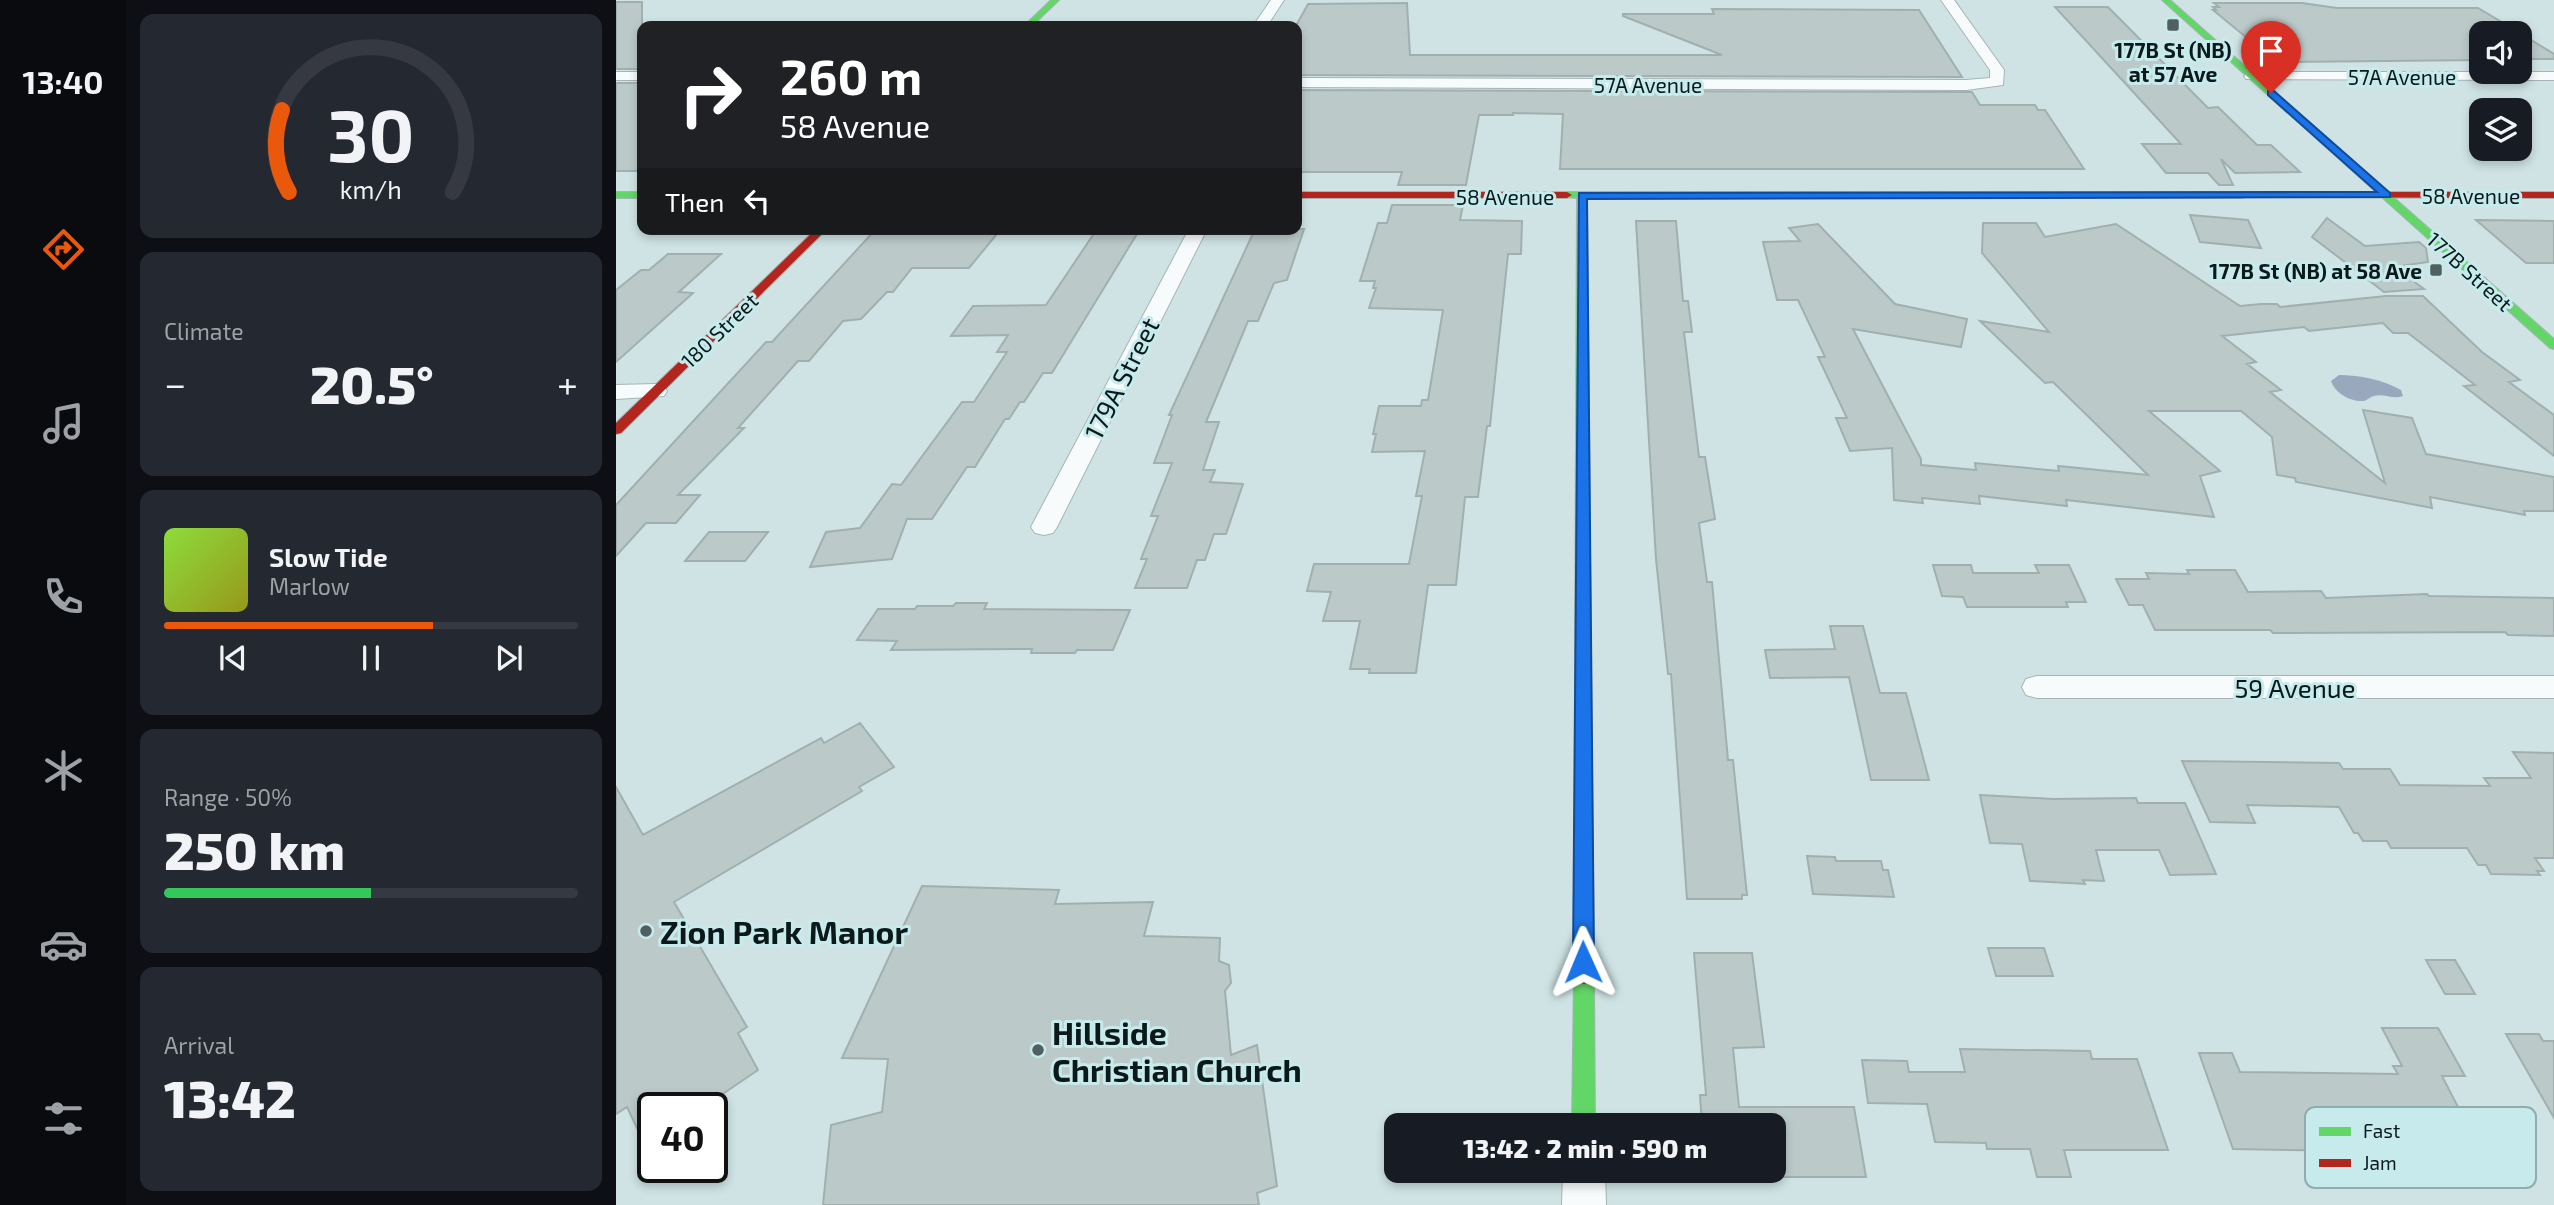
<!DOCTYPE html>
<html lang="en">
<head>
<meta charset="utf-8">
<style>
	:root { --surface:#171b24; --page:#242831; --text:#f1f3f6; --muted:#9ea1a6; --line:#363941; --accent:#ea580c }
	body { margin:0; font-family:"Exo 2",sans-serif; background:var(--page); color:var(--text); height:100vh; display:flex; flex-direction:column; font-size:26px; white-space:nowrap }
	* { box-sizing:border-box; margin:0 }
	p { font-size:23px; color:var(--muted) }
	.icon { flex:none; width:38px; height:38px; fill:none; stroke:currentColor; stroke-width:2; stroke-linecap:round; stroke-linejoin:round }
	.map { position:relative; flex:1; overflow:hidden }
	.drawer { display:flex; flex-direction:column; gap:14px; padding:14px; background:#0d0f14; width:490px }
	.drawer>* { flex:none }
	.top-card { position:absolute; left:21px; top:21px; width:665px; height:214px; border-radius:14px; box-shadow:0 4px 10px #0003; background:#202124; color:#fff; overflow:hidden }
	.fabs { position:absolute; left:1853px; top:21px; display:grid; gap:14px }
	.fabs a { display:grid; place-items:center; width:63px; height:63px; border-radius:14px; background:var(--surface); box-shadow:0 4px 10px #0003; font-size:35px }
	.speed { position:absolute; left:21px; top:1092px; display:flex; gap:14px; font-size:35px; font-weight:700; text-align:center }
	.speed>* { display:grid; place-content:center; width:91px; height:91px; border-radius:50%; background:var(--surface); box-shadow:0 4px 10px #0003; line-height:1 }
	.speed .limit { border:4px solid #111; border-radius:10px; background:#fff; color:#111 }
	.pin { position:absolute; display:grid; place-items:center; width:60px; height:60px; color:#fff; margin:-72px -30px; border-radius:50% 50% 50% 0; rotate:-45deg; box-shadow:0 0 7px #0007 }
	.pin .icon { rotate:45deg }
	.me { position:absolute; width:77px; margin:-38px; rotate:359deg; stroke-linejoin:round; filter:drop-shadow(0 0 5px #0008) }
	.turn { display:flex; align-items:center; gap:24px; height:147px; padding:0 28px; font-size:32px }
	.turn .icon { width:91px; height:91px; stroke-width:2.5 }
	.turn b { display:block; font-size:49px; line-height:60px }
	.then { display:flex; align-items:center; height:66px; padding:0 28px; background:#0003; gap:14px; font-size:26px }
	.big { font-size:52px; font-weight:800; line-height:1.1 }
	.drawer .widget { flex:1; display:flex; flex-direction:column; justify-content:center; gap:10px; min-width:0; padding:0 24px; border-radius:14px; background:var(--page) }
	.drawer .dial { align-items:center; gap:0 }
	.dial svg { height:182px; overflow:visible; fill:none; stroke:var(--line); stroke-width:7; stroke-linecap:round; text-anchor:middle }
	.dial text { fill:var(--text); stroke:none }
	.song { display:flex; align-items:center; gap:21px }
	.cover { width:84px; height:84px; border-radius:10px; background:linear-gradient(135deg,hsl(90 70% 55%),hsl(60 70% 35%)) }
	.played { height:7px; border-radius:4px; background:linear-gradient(90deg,var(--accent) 65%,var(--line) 65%) }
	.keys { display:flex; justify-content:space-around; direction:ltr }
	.heat { display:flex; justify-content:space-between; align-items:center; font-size:38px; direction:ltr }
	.charge { height:10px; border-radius:5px; background:linear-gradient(90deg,#34c759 50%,var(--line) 0) }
	.trip { position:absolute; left:768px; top:1113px; width:402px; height:70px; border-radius:14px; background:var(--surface); box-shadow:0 4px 10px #0003; font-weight:800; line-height:70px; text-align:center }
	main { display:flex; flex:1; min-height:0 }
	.menu { display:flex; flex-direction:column; width:126px; justify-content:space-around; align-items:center; background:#090b0e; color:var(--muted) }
	.menu .icon { width:49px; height:49px }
	.menu .selected { color:var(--accent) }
	.menu b { font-size:32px; color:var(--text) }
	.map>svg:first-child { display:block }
</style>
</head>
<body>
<main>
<nav class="menu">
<b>13:40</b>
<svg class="icon selected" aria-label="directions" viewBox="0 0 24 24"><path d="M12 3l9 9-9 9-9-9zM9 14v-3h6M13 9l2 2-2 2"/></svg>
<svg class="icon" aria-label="music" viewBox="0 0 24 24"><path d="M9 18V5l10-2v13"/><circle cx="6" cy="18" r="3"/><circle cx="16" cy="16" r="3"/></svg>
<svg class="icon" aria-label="phone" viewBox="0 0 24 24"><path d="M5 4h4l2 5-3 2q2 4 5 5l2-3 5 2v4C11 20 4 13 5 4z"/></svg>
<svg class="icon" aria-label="climate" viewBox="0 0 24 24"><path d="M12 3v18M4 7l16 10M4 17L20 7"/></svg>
<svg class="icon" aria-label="car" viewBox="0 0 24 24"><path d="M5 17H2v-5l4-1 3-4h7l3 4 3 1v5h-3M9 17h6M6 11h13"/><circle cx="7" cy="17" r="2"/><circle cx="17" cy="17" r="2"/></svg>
<svg class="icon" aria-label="filters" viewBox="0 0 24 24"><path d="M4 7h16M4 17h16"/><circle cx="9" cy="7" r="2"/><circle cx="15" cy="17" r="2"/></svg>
</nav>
<section class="drawer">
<div class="widget dial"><svg viewBox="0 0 100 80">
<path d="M14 69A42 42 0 1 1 86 69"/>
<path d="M14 69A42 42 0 0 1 11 33" stroke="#ea580c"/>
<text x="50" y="56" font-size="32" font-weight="700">30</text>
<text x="50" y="72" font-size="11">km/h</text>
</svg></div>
<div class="widget"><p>Climate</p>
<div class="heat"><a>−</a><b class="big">20.5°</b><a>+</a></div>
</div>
<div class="widget">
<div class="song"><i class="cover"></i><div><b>Slow Tide</b><p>Marlow</p></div></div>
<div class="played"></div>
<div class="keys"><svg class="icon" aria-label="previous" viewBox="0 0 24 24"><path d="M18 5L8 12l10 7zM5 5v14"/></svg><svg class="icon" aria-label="pause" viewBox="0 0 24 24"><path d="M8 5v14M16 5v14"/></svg><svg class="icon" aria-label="next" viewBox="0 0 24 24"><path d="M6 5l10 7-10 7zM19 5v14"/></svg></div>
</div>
<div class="widget"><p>Range · 50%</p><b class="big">250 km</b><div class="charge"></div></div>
<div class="widget"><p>Arrival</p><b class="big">13:42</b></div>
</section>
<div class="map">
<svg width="1938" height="1205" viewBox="0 0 1938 1205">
	<rect width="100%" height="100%" fill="#cfe3e5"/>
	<!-- water -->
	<path fill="#99a8bc" d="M1723 375C1743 375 1768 380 1785 390L1787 396C1777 400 1768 393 1758 396 1754 397 1751 400 1748 401 1734 402 1719 393 1715 381Z"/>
	<!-- building -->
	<path fill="#bbcac9" stroke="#a1b0af" stroke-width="2" d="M0 2H26V69H0Z
		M791 3 794 55H1106L1007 16V14H1098L1096 9 1303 10 1346 77 681 75V24L692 4Z
		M1598 3H1686L1721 8H1862L1904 33H1866V60L1668 62 1642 47 1597 10H1600L1597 7H1603Z
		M1439 7H1492L1592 108 1602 107 1641 145H1655L1684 172 1619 173 1605 159 1617 185H1603L1592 173H1550L1526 144H1565Z
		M1904 33 1938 54V59H1904Z
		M0 83H26V171H0Z
		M681 90 1356 92 1364 105H1419L1422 110H1429L1468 169H944L947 114 897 113V115H863L850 185H782L786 172H681Z
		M776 205H847L844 220 906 221 905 254H892L874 426H871L862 497H849L840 585H812L800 673H753L754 669H734L744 621H707L715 592 691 591 698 564H793L806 496H800L809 451 756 452 760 434H757L763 406H805L806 400H812L827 310 753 308 760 288H757L759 281H744L762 223H771Z
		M1574 215 1632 220 1645 248 1584 242Z
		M1711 218 1749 246 1803 242 1810 248 1812 262 1778 267 1808 289 1768 292 1696 237Z
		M1860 220 1938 221V263H1910Z
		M1020 221H1060L1067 301H1072L1076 332H1068L1083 457H1089L1099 519 1083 523 1091 582H1096L1112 760H1117L1131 895H1126V899H1071L1055 674H1052L1040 559Z
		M1367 223H1420L1429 237 1500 224 1624 306 1645 304H1661L1664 307 1770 296H1807L1866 352 1904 380 1893 382 1938 415V456L1848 386 1859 385 1792 333H1777L1767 323 1693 331 1688 327 1606 336 1640 362 1631 364 1665 390 1654 392 1769 483 1747 410 1796 418 1810 454 1938 477V511H1908L1909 515 1814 497 1816 508 1680 482 1679 478 1661 475 1656 437 1625 411H1533L1604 471 1584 476 1598 517 1450 500 1451 506 1363 496 1364 504 1306 498 1307 503 1278 500 1276 448 1234 451 1220 418H1231L1202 357H1209L1182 300H1161L1147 242 1184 241 1173 228 1202 224 1279 304 1351 319 1345 347 1237 329 1305 459V465L1360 470 1359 463 1443 471 1442 466 1532 475 1437 382 1429 383 1364 321 1433 332 1366 253Z
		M260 229H385L353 268H296L277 292H271L245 319 227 321 193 361H182L122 428H128L62 495H84L60 523H30L0 556V505L150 342H156Z
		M481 229H524L436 373H427L408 402H404L393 419H389L359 467H351L316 519H291L276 559 194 567 210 532 244 528 276 484 285 485 346 402H358L391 352H381L392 335 335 336 357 306 430 305Z
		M639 229H688L671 280 658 283 642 321H632L590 422H603L587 470H599L594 482 627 484 610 534H598L589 560H581L571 588H519L531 559H525L542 516H535L556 463H538L556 415H553Z
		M52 254H105L63 292 77 293 0 362V290L25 270H33Z
		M93 532H152L129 561H69Z
		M1317 565H1355L1357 573H1423L1419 565H1453L1470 602H1450L1452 607H1351L1347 597 1326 596Z
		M1571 570H1619L1632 592 1705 591 1710 598 1811 594 1813 596 1938 598V636L1892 635 1889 632 1657 633 1654 630H1539L1527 605H1513L1500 579H1533L1530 573 1573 574Z
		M340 603H371L368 609 514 610 497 650H461L459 653H415L416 649 275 650 281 641 241 640 262 609H299L301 606H337Z
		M1214 626H1247L1264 693H1290L1313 780H1255L1233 677 1154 678 1149 650 1219 649Z
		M244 723 278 767 243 787 246 791 58 902 131 1027 122 1033 142 1070 86 1108H37V1162L11 1107 0 1114V787L27 835 205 738 208 743Z
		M1897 752 1938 753V858H1919L1928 871H1921L1924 875 1875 874 1870 865H1862L1851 848H1775L1771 841H1747L1742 833H1738L1723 807 1631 805 1639 823 1594 822 1566 761 1723 763 1727 769H1774L1784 785 1874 786 1868 778H1915Z
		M1364 795 1437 799 1520 798 1522 803H1569L1600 874 1554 875 1543 850H1480L1488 881 1467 880 1469 884 1414 881 1406 844 1374 843Z
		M1191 856 1219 857 1220 861H1265L1267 870H1272L1278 897 1197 894Z
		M306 886 443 890 439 904 537 902 528 936 604 938 603 961 613 965 615 983 609 991 615 1055 641 1045 661 1186 641 1193 643 1205H207L215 1125 266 1112 272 1059 226 1058Z
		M1372 948H1428L1437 976H1380Z
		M1078 953H1136L1148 1047 1117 1048 1123 1107H1238L1250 1177H1089L1088 1171H1158V1125H1086L1084 1095H1090Z
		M1810 960H1839L1859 994H1829Z
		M1766 1028H1822L1849 1076H1826L1861 1144H1825L1827 1148 1734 1147 1736 1151 1617 1149 1583 1053H1616L1624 1072 1782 1074 1777 1066H1786Z
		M1890 1034H1923L1927 1041H1938V1118Z
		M1344 1049 1474 1051 1476 1059H1521L1552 1150H1448L1455 1177H1421L1414 1149H1371L1370 1143 1319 1142 1311 1104 1252 1103 1246 1060 1291 1061 1293 1072H1349Z"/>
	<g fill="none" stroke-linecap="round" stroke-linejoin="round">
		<!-- street casing -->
		<g stroke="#a5b5b6" stroke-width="2">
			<path id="street" d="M655 0H668L651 26H637Z
				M1325 0H1338L1388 70 1387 85 1350 90 681 87V78L1350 80 1374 78V70Z
				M0 72H26V80H0Z
				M1635 72H1938V80L1630 79 1628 76Z
				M573 229H591L441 527 437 533 428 535 419 533 415 527Z
				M40 384 48 386 51 391 48 396 0 399V385Z
				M1421 676H1938V698H1421L1410 695 1406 687 1410 679Z
				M947 1171H989L990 1205H946Z"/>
		</g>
		<!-- fast casing -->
		<g stroke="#a5b5b6" stroke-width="2">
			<path id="fast" d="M435 0H443L416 26H408Z
				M1546 0H1554L1938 339V349L1934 348Z
				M0 192H26V198H0Z
				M951 192H1627L1632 195 1627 198H971L975 667 973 671H961L959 667 961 198 947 197 946 195Z
				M968 964 975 967 978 974 979 1125H956L958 974 961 967Z"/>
		</g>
		<!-- jam casing -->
		<g stroke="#a5b5b6" stroke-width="2">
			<path id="jam" d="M681 192H951L956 195 951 198H681Z
				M1627 192H1938V198L1623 197 1622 195Z
				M200 229H211L5 433 0 434V423Z
				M967 661 973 663 975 667 978 974 975 981 968 984 961 981 958 974 959 667 961 663Z"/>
		</g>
		<!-- street -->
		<use href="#street" fill="#f8fbfb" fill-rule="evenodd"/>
		<!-- fast -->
		<use href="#fast" fill="#63d668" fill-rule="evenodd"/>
		<!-- jam -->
		<use href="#jam" fill="#b3261e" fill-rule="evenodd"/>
	</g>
	<!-- route -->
	<path fill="#1a73e8" stroke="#114b97" stroke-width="2" d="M1652 91H1658L1774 193V197L971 199 978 962 974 969 967 971 960 969 957 962 963 193 1761 192 1652 95Z"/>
	<!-- markers -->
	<g fill="#506061" stroke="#c7ebed" stroke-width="2.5">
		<rect x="1550" y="18" width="14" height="14" rx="3.5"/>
		<rect x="1813" y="263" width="14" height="14" rx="3.5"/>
		<circle cx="30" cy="931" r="7"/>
		<circle cx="422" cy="1050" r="7"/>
	</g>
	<g text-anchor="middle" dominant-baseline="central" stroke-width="6" stroke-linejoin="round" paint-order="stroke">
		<!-- far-poi labels -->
		<g font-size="21" font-weight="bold" fill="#0b191a" stroke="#c7ebed">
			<text x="1557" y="49">177B St (NB)<tspan x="1557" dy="24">at 57 Ave</tspan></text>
			<text x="1806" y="270" text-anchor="end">177B St (NB) at 58 Ave</text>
		</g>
		<!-- far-street labels -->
		<g font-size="21" fill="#0b191a" stroke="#c7ebed">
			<text x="1786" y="76">57A Avenue</text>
			<text x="1032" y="84">57A Avenue</text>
			<text x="1855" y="195">58 Avenue</text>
			<text x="889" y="196">58 Avenue</text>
			<text transform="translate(1854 271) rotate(42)">177B Street</text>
			<text transform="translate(103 330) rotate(-44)">180 Street</text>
		</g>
		<!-- street labels -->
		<g font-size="26" fill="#0b191a" stroke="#c7ebed">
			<text transform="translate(505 378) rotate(-63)">179A Street</text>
			<text x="1679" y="687">59 Avenue</text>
		</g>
		<!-- near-poi labels -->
		<g font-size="32" font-weight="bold" fill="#0b191a" stroke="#c7ebed" text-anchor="start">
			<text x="44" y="931">Zion Park Manor</text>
			<text x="436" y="1032">Hillside<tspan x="436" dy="37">Christian Church</tspan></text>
		</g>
	</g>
	<!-- legend -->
	<rect x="1689" y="1107" width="231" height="81" rx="10" fill="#c7ebed" stroke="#8facae" stroke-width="2"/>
	<rect x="1703" y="1127" width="32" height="9" fill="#63d668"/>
	<rect x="1703" y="1159" width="32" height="8" fill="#b3261e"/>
	<g font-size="19" fill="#0b191a">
		<text x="1747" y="1138">Fast</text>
		<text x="1747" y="1170">Jam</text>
	</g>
</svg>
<div class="fabs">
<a><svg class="icon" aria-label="sound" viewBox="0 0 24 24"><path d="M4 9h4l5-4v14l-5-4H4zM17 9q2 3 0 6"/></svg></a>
<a><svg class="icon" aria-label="layers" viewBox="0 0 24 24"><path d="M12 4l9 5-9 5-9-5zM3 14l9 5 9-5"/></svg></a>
</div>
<div class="speed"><div class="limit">40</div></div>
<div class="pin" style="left:1655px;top:93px;background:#d93025"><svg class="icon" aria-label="arrive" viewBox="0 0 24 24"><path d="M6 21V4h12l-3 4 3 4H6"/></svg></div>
<svg class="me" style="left:967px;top:962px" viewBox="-20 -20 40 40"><path d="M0-17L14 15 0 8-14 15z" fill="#1a73e8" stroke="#fff" stroke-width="4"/></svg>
<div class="trip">13:42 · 2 min · 590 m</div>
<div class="top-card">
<div class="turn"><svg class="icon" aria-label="right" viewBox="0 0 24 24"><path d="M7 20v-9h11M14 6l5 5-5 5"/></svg><div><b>260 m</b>58 Avenue</div></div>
<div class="then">Then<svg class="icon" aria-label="left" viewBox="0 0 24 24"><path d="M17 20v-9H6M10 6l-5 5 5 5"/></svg></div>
</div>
</div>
</main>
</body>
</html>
